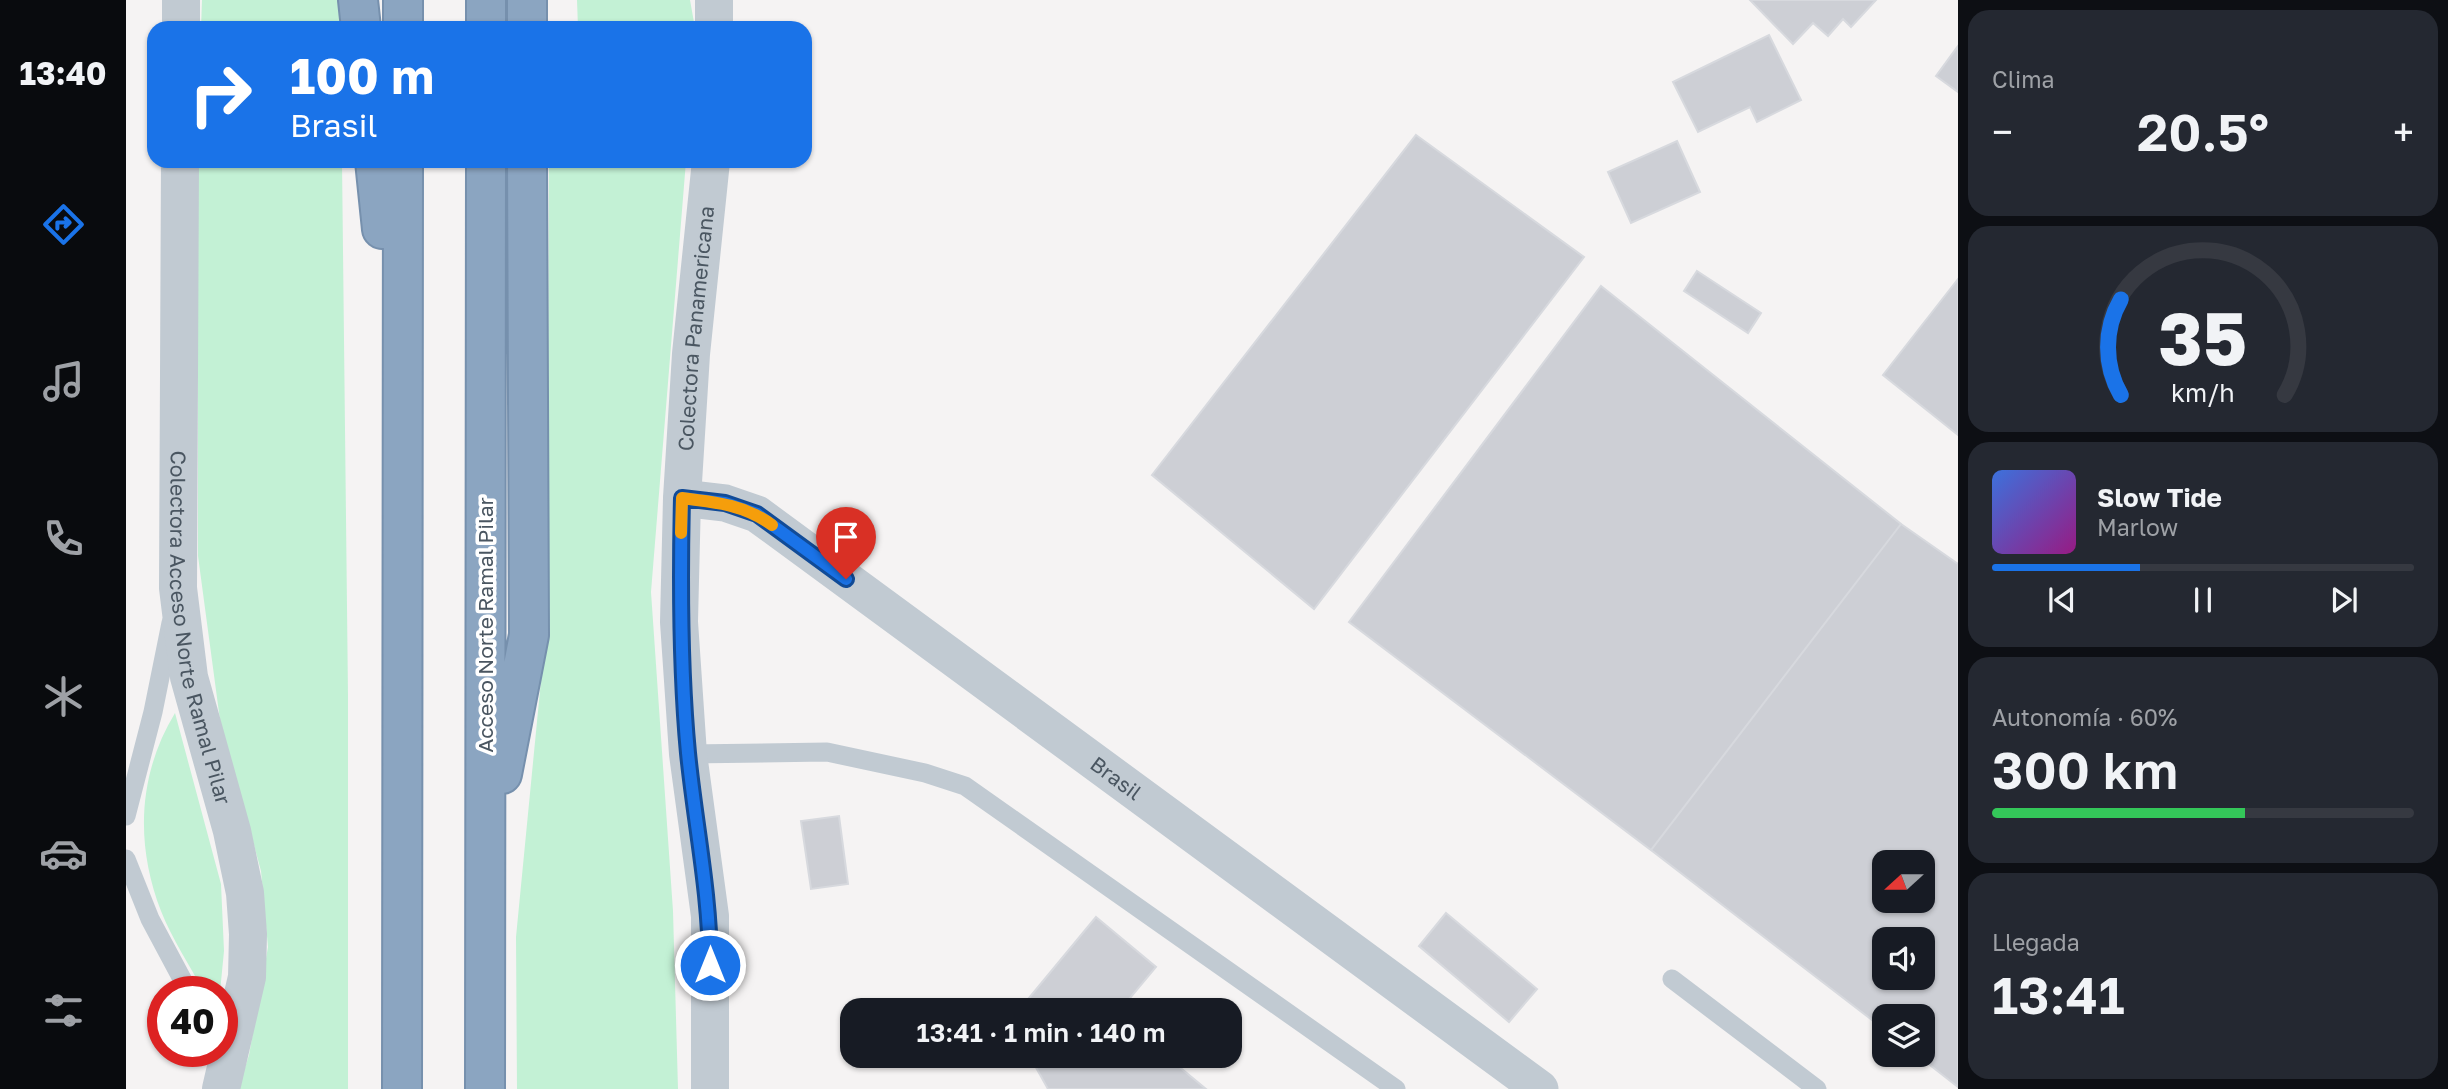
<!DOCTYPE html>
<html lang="es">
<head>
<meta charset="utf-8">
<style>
	:root { --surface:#171b24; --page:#242831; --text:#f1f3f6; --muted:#9ea1a6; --line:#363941; --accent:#1a73e8 }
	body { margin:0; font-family:"Golos Text",sans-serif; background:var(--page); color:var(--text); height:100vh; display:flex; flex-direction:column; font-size:26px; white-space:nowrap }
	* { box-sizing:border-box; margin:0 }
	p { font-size:23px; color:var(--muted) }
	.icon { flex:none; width:38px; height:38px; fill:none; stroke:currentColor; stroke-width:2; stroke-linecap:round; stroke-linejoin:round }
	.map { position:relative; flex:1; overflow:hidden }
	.side { display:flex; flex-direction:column; gap:10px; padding:10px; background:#0d0f14; width:490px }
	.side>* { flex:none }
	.top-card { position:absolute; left:21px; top:21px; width:665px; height:147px; border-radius:21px; box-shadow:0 2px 5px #0004; background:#1a73e8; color:#fff; overflow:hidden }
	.needle { width:46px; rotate:249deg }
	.fabs { position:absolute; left:1746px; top:850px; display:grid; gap:14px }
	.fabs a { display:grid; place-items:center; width:63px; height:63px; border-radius:14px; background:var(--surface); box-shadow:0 2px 5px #0004; font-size:35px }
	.speed { position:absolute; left:21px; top:976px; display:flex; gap:14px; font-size:35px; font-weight:700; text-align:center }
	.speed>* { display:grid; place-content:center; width:91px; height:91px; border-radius:50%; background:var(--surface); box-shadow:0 2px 5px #0004; line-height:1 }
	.speed .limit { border:10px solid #d22; background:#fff; color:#111 }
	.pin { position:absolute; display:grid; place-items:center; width:60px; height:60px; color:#fff; margin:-72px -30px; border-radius:50% 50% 50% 0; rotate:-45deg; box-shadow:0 0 7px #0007 }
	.pin .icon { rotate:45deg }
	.me { position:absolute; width:77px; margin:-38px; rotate:0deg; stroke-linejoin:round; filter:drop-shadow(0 0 5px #0008) }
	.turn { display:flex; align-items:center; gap:24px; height:147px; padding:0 28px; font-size:32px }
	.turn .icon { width:91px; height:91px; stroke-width:2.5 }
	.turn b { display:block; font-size:49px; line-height:60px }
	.big { font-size:52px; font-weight:600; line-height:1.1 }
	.side .widget { flex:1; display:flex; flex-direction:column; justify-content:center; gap:10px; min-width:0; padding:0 24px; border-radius:21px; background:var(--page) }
	.side .dial { align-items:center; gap:0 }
	.dial svg { height:182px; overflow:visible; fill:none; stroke:var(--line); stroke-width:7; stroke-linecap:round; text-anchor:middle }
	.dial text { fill:var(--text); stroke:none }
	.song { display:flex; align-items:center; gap:21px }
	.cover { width:84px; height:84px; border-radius:10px; background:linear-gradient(135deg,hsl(220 70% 55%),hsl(310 70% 35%)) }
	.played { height:7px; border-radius:4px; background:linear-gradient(90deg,var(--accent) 35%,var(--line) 35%) }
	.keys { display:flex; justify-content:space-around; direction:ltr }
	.heat { display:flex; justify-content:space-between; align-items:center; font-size:38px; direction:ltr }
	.charge { height:10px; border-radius:5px; background:linear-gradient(90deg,#34c759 60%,var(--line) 0) }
	.trip { position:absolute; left:714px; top:998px; width:402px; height:70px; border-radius:21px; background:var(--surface); box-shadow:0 2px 5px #0004; font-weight:600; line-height:70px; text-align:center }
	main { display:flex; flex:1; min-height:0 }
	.menu { display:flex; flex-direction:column; width:126px; justify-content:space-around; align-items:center; background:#090b0e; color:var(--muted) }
	.menu .icon { width:49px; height:49px }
	.menu .current { color:var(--accent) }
	.menu b { font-size:32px; color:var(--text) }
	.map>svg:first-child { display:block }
</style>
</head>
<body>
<main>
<nav class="menu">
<b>13:40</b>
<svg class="icon current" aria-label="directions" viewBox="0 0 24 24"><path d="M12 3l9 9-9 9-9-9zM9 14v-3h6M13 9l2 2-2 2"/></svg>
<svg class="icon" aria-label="music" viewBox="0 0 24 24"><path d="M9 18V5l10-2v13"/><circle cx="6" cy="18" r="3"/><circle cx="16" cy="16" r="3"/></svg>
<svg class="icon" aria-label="phone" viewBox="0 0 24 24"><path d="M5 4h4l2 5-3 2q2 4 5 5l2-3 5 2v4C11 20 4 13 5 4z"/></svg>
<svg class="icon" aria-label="climate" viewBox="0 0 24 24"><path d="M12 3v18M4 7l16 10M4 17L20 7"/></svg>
<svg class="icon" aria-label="car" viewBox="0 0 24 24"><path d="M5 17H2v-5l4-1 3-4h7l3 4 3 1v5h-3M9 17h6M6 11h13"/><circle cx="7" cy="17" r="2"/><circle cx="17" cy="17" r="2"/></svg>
<svg class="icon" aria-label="filters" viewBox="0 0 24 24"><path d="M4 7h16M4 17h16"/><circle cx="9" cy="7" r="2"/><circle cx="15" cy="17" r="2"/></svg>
</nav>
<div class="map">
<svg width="1832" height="1089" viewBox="0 0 1832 1089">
	<rect width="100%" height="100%" fill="#f5f3f3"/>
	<!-- green -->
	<path fill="#c3f1d5" d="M76 0H214V28H75Z
		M451 0H564L569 28H452Z
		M72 161H216L222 696V1089H112L123 1055 142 947 135 871 94 720 72 556Z
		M423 161H560L525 592 547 911 552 1089H391L390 937 417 660 422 461Z
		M49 713 95 884 98 951 94 992H78C64 966 46 939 35 911 9 844 12 774 49 713Z"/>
	<!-- building -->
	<path fill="#cdcfd5" stroke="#d7d9de" stroke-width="2" fill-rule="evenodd" d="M1624 0H1750L1725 27 1717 19 1702 36 1687 23 1667 44Z
		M1643 35 1675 100 1631 122 1624 107 1572 132 1547 82Z
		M1832 46V92L1810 76Z
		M1290 135 1458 257 1188 609 1026 475Z
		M1551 141 1574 192 1505 223 1482 172Z
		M1571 271 1635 313 1622 333 1558 291Z
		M1832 279V435L1757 375Z
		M1475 286 1775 524 1525 850 1223 622Z
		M1775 524 1832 564V1087L1791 1055H1797V1017H1759V1030L1525 850ZM1759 863H1797V901H1759ZM1759 940H1797V978H1759Z
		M713 816 722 884 685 889 675 821Z
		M1320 913 1411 989 1383 1022 1293 946Z
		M970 917 1030 967 994 1010H893Z
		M903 1055H1039L1080 1089H922Z"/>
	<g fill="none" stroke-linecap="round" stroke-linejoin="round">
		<!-- motorway casing -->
		<g stroke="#7690ad" stroke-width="42">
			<path id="motorway" d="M232 0 235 28
				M401 0V28
				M277 28V0
				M360 28V0
				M249 161 256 229
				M376 774 403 635 401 161
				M276 1089 277 161
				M359 1089 360 161"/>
		</g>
		<!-- service -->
		<path stroke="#c1cad2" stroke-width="19" d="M562 754 701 752 799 773 839 786 1270 1089
			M0 816 27 712 45 623
			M0 859 24 919 63 992
			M1546 979 1691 1089"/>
		<!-- minor -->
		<path stroke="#c1cad2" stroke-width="37" id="s1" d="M556 498 599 503 631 514 1414 1089"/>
		<!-- tertiary -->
		<g stroke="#c1cad2" stroke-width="38">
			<path d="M55 28V0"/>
			<path d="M588 28V0"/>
			<path id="s2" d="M54 161 52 588 63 677 106 831 119 893 122 934 121 977 95 1089"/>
			<path id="s3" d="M584 1089V916L562 754 553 622 556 498 565 354 585 161"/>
		</g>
		<!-- motorway -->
		<use href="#motorway" stroke="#8ba5c1" stroke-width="38"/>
	</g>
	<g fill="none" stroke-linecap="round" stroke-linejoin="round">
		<!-- route casing -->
		<g stroke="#114b97" stroke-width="18">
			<path id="route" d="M584 965C584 893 569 824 562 753 554 668 554 583 556 498L599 503 631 514 720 579"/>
		</g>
		<!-- route -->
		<use href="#route" stroke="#1a73e8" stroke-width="12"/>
		<!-- slow -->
		<path stroke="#f59e0b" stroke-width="12" d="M555 533 556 498C589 502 619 505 646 525"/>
	</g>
	<g text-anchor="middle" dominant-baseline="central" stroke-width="7" stroke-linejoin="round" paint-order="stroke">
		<!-- street labels -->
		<g font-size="21" fill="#4a5661" stroke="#fff">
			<text stroke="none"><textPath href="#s3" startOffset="763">Colectora Panamericana</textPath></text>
			<text transform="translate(359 625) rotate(-90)">Acceso Norte Ramal Pilar</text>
			<text stroke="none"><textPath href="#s2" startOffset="469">Colectora Acceso Norte Ramal Pilar</textPath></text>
			<text stroke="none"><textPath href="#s1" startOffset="523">Brasil</textPath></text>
		</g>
	</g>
</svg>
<div class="fabs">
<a><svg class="needle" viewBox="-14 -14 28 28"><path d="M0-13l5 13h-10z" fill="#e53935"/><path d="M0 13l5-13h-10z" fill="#9ea1a6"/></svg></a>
<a><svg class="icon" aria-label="sound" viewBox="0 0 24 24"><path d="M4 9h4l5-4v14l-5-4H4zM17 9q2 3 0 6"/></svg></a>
<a><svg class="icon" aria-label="layers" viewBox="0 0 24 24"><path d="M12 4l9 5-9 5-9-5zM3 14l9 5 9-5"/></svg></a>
</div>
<div class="speed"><div class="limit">40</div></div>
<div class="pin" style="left:720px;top:579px;background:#d93025"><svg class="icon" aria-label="arrive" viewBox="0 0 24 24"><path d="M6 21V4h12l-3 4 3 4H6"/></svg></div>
<svg class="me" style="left:584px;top:965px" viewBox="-20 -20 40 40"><circle r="17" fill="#1a73e8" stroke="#fff" stroke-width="3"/><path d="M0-11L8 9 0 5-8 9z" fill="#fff"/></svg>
<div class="trip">13:41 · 1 min · 140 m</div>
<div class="top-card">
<div class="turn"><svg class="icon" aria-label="right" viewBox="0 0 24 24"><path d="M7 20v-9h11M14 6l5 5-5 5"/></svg><div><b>100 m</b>Brasil</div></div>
</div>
</div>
<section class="side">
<div class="widget"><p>Clima</p>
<div class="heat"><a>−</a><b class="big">20.5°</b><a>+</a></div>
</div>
<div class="widget dial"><svg viewBox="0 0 100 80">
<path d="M14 69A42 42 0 1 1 86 69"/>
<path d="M14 69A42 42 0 0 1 14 27" stroke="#1a73e8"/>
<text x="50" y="56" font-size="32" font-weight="700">35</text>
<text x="50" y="72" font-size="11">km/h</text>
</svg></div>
<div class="widget">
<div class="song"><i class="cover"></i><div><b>Slow Tide</b><p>Marlow</p></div></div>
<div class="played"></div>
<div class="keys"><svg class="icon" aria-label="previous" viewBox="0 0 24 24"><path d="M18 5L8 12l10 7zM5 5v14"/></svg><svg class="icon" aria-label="pause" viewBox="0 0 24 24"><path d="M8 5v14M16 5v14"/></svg><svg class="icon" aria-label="next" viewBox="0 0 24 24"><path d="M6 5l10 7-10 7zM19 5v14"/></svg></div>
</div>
<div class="widget"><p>Autonomía · 60%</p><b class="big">300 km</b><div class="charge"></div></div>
<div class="widget"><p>Llegada</p><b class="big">13:41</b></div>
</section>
</main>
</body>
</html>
